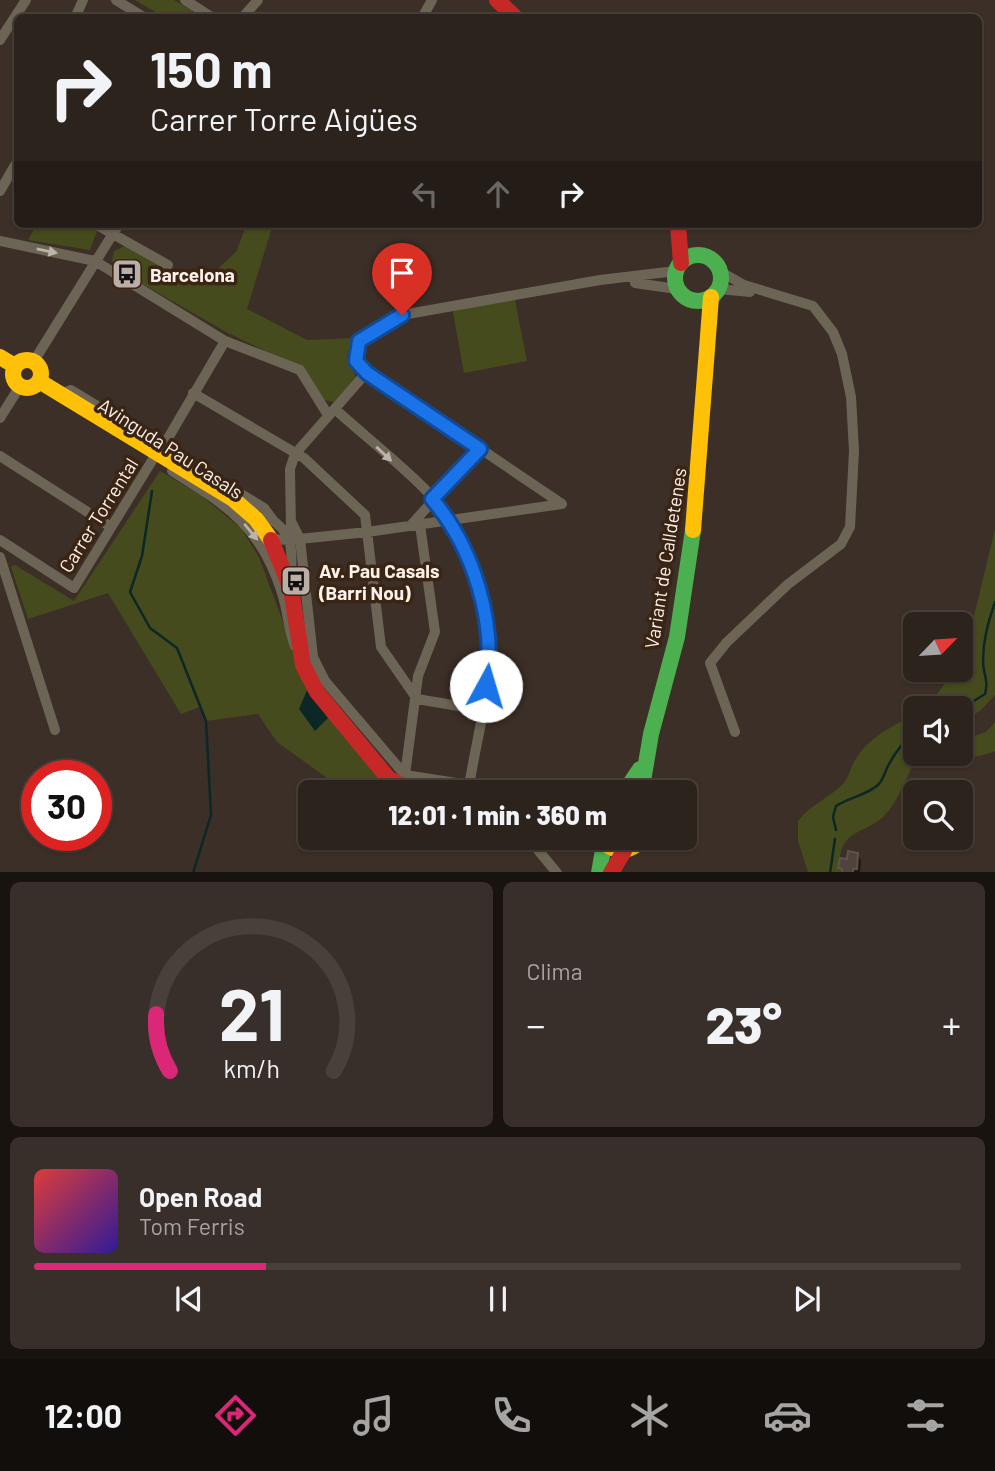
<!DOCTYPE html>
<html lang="es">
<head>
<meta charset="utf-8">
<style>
	:root { --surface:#2d231d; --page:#392f2a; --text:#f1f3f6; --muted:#a7a4a4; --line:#48403b; --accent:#db2777 }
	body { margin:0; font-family:Barlow,sans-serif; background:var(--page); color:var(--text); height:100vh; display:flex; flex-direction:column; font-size:26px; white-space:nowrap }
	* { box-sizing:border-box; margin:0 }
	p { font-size:23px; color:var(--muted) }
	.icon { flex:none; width:38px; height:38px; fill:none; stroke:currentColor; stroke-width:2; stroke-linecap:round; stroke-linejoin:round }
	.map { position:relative; height:872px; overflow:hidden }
	.panel { display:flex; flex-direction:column; gap:10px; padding:10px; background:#191310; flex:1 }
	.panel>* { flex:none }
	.guide { position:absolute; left:14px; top:14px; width:968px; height:214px; border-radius:10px; box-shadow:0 2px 5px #0004,0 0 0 2px var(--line); background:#2d231d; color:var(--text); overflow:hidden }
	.needle { width:46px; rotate:65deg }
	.controls { position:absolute; left:903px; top:612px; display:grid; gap:14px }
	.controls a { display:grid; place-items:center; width:70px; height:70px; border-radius:10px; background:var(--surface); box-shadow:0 2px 5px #0004,0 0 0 2px var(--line); font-size:35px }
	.speed { position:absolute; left:21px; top:760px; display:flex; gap:14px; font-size:35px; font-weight:700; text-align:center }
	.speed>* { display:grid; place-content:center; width:91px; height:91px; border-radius:50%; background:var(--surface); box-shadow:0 2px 5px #0004,0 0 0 2px var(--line); line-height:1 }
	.speed .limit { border:10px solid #d22; background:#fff; color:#111 }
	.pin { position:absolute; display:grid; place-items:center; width:60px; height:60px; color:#fff; margin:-72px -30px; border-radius:50% 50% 50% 0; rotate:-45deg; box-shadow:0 0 7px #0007 }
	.pin .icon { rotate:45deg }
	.me { position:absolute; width:77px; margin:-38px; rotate:6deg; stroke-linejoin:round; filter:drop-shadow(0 0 5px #0008) }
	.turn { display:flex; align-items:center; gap:24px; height:147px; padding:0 21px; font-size:32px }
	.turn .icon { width:91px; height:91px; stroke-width:2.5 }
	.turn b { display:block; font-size:49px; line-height:60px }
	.lanes { display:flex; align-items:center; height:66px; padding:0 21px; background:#0003; justify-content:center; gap:35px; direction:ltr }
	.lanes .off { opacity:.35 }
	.big { font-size:52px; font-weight:800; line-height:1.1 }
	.panel .widget { flex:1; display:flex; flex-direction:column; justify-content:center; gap:10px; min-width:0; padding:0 24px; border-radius:10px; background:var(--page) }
	.panel .dial { align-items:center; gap:0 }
	.dial svg { height:182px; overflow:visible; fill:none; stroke:var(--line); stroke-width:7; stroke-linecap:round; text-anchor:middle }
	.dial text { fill:var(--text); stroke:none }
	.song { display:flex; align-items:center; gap:21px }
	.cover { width:84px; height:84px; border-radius:10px; background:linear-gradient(135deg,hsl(0 70% 55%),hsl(250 70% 35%)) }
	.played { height:7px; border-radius:4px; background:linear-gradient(90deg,var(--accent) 25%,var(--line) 25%) }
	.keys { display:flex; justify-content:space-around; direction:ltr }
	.heat { display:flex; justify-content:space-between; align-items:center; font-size:38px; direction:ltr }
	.panel .tiles { flex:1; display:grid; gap:10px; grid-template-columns:1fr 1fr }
	.widget:last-child { grid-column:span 2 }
	.trip { position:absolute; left:298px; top:780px; width:399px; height:70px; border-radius:10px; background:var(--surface); box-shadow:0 2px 5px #0004,0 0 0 2px var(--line); font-weight:800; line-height:70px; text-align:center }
	.menu { display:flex; height:112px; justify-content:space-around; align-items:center; background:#120e0c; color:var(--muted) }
	.menu .icon { width:49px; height:49px }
	.menu .current { color:var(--accent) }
	.menu b { font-size:32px; color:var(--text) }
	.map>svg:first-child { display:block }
</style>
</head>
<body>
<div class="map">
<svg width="995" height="873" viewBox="0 0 995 873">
	<rect width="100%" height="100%" fill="#3c2f27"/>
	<!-- green -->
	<path fill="#464b1d" d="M135 0H174L191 10 194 8 189 17H164Z
		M37 224H84L97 231 90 250 28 240Z
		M247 224H273L247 309 307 340 354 338 347 355 356 378 334 402 324 400 301 368 228 333 118 270 112 261 114 251 125 246 200 285 236 252Z
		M514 295 527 361 464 373 452 307Z
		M160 471 199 494 241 528 259 557 287 633 317 692 389 778 418 793H348L277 742 258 714 206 721 200 707 181 714 108 593 28 619 11 567 15 565 74 601Z
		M995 529V695L981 710 961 723V709H926L955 670H961Z
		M915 715V754H961V740L986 732 995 722V751C963 765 937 749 912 767 905 781 897 802 886 814 866 836 834 828 841 872H808L798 841V821C810 805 827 799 841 786 848 780 850 769 854 762 867 738 892 726 915 715Z"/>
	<!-- water -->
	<path fill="#0b2726" d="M308 688 328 718 315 731 299 709Z"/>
	<!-- shadow -->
	<path fill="#0007" d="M857 854 861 861 860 873H842L848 861Z"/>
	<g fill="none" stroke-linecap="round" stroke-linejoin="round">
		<!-- stream -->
		<path stroke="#0b2726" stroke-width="2.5" d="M152 491 142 556 130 592 150 628 177 648 206 721 211 815 193 873
			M961 709 985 694C989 680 983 674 983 661 983 640 988 623 995 602
			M836 830 833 817 836 806C850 797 868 795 879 784 884 778 885 771 889 764 895 753 905 740 915 731
			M830 873 835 839"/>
	</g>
	<!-- building -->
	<path fill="#4e443c" stroke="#5e534c" stroke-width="2" d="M848 851 858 853 857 869H853V873H842V869L838 868 840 858 847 859Z"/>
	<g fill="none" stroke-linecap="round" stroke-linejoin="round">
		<!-- street -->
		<path stroke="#6c6556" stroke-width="10" d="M116 0 145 18
			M185 0 213 18
			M75 18 83 0
			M242 18 258 0
			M422 18 432 0
			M0 40 26 0
			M0 191 18 160
			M95 224 168 265
			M0 241 95 261 225 341 300 370 328 415
			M721 272 744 285 813 306 833 332 842 354 851 397 854 451 850 527 841 544 787 585 727 642 710 663 735 732
			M635 283 677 289
			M719 289 750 292
			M34 361 119 224
			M193 393 304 458 365 515 381 647 417 699
			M62 397 61 394 71 390 264 508 273 520
			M335 409C365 437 431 487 450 520 471 556 492 620 490 662 487 705 474 750 468 793
			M0 418 20 386
			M164 445 225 341
			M0 456 111 527
			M172 471C228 506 261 526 282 593 288 611 288 629 295 646
			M562 504 367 372 356 361 360 341 402 315 600 280 676 271
			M269 518C297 535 291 553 291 583
			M292 523 300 539 313 657 325 681 405 775 469 785
			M411 525 480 449
			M291 530 290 469 295 454 367 372
			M270 539 290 540 367 532 562 504
			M0 540 74 588 153 459
			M0 557 55 730
			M417 699 482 710
			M405 775 418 676 435 632 420 525
			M528 838 557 873"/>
		<!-- fast -->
		<path stroke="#4caf50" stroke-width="16" d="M675 278a23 23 0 1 1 46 0a23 23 0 1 1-46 0Z
			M624 793 640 769
			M641 793 651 734 677 637 693 530
			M599 873 604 844"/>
		<!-- slow -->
		<path stroke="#ffc107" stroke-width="16" d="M0 357 15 366
			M13 374a14 14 0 1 1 28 0a14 14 0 1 1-28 0Z
			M39 381 233 499 256 519 271 540
			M693 530 711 297
			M600 838C613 854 630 854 643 838"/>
		<!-- jam -->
		<path stroke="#c62828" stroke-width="16" d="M497 0 516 18
			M678 224 681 263
			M271 540 291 589 303 665 317 692 389 779 418 793
			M611 873 624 851"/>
	</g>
	<!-- one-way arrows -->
	<defs><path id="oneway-solid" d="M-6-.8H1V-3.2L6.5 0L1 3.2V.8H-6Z" transform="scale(1.75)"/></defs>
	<g fill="#bdb3a7">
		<use href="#oneway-solid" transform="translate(47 251) rotate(12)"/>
		<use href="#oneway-solid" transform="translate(384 454) rotate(43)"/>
		<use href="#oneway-solid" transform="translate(251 532) rotate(50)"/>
	</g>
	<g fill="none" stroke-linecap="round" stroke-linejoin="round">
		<!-- route casing -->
		<g stroke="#114b97" stroke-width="18">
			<path id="route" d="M402 315 359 341 356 361 367 373 480 449 432 499C473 547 497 623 486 686"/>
		</g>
		<!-- route -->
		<use href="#route" stroke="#1a73e8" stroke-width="12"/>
	</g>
	<!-- icons -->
	<defs>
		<g id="bus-square" transform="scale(1.575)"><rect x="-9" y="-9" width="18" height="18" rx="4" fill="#bbaea6" stroke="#3a2414"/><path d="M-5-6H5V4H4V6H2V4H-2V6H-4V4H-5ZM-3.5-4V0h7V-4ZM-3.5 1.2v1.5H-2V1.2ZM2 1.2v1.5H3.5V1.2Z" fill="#111"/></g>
	</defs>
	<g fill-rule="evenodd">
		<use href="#bus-square" x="127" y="274"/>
		<use href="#bus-square" x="296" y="581"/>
	</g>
	<g text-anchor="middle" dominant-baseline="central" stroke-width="7" stroke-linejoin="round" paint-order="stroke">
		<!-- poi labels -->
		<g font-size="19" font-weight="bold" fill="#fff2ea" stroke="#3a2414" text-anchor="start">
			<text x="150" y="274">Barcelona</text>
			<text x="319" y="570">Av. Pau Casals<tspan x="319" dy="22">(Barri Nou)</tspan></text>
		</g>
		<!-- street labels -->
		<g font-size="19" fill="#fff2ea" stroke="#3a2414">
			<text transform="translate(171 448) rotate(33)">Avinguda Pau Casals</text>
			<text transform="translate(98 515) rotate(-58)">Carrer Torrental</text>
			<text transform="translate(665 558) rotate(-81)">Variant de Calldetenes</text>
		</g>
	</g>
</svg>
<div class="controls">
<a><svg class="needle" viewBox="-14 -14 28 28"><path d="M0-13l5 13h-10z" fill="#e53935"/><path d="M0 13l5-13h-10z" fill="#a7a4a4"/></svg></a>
<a><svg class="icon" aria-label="sound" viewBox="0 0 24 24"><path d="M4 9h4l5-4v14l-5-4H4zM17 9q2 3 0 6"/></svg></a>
<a><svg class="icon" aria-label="search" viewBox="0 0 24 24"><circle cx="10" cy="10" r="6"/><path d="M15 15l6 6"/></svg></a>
</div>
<div class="speed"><div class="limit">30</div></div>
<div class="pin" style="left:402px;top:315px;background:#d93025"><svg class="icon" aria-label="arrive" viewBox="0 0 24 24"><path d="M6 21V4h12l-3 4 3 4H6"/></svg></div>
<svg class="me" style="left:486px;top:686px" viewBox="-20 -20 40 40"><circle r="19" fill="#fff"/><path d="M0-13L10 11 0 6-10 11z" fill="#1a73e8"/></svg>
<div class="trip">12:01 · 1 min · 360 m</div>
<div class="guide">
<div class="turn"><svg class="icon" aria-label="right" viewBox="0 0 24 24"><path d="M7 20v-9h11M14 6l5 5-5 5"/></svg><div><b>150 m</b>Carrer Torre Aigües</div></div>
<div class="lanes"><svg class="icon off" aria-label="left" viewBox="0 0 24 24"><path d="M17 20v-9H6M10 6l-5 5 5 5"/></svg><svg class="icon off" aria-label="ahead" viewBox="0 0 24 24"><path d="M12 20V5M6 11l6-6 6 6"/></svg><svg class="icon" aria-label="right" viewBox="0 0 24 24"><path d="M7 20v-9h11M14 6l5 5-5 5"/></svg></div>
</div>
</div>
<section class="panel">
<div class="tiles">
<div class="widget dial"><svg viewBox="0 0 100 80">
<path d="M14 69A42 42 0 1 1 86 69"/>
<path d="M14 69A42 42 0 0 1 8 44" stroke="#db2777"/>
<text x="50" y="56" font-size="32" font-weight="700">21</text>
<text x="50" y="72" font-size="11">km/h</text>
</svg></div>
<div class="widget"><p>Clima</p>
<div class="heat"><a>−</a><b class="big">23°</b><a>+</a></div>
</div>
<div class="widget">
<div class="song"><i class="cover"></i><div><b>Open Road</b><p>Tom Ferris</p></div></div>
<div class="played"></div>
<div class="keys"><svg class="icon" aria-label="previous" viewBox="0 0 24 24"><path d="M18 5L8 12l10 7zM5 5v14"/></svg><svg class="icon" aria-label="pause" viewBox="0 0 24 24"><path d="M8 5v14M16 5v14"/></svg><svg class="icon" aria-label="next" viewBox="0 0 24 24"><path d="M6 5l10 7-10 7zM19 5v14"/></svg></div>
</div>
</div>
</section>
<nav class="menu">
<b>12:00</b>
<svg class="icon current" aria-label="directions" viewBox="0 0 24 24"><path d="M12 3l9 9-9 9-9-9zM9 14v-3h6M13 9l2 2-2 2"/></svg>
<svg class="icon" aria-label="music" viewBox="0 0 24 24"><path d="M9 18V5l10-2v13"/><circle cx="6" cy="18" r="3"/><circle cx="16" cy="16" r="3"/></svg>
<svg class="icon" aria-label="phone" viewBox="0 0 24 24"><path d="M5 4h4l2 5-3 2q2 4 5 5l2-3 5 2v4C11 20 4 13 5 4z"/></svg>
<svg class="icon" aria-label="climate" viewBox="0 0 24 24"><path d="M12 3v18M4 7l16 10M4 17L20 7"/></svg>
<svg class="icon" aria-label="car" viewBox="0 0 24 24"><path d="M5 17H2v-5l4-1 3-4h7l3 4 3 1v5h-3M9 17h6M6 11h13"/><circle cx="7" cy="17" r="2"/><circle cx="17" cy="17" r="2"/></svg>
<svg class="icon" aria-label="filters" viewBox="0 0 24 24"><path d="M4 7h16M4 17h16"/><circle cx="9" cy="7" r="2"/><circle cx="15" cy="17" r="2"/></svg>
</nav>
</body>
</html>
